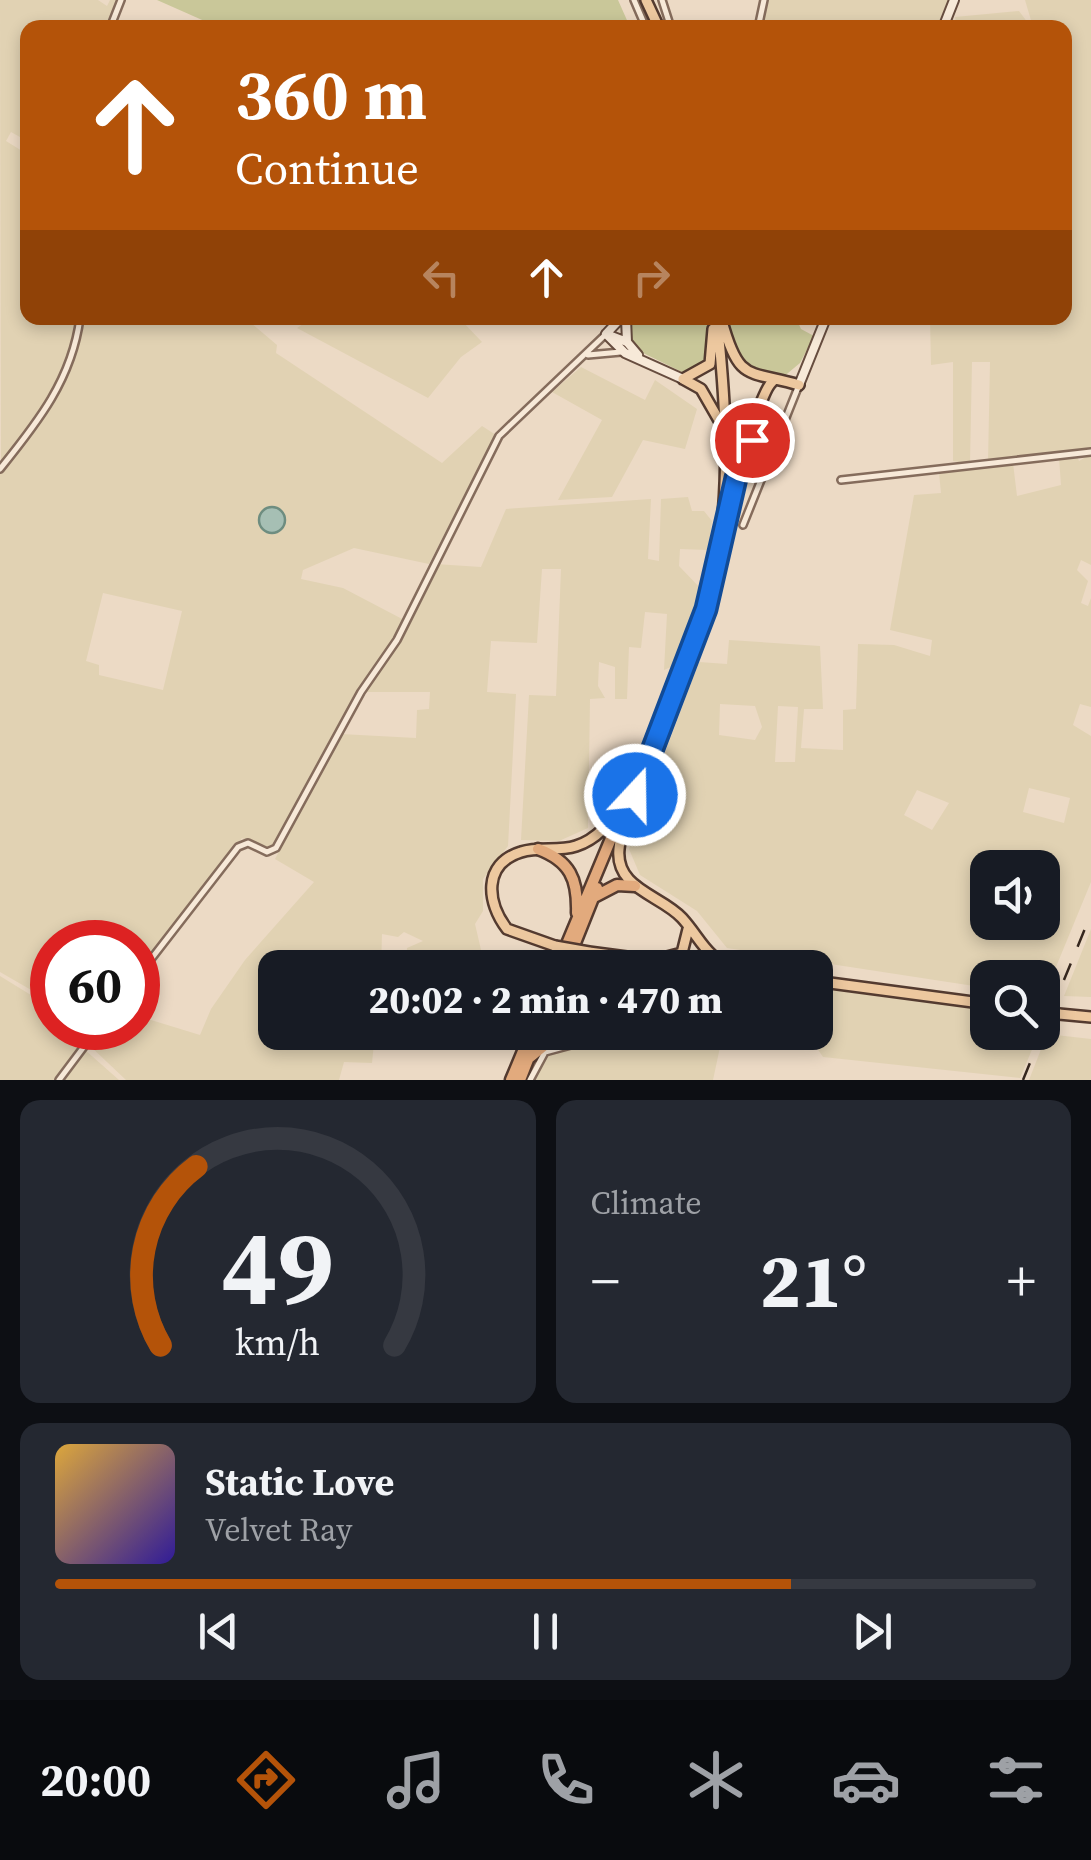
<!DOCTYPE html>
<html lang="en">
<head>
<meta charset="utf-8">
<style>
	:root { --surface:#171b24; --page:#242831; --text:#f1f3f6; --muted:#9ea1a6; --line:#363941; --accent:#b45309 }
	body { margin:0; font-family:"Source Serif 4",serif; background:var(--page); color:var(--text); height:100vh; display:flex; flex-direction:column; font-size:38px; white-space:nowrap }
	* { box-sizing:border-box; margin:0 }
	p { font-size:32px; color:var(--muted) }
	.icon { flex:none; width:55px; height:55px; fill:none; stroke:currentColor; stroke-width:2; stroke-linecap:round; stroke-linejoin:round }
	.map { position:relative; height:1080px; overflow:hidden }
	.side { display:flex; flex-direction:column; gap:20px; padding:20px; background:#0d0f14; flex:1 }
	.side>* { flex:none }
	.guide { position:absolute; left:20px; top:20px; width:1052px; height:305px; border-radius:20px; box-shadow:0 5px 15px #0003; background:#b45309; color:#fff; overflow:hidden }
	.fabs { position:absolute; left:970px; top:850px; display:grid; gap:20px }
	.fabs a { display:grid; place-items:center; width:90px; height:90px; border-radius:20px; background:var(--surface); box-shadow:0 5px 15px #0003; font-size:50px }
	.speed { position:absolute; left:30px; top:920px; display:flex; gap:20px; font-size:50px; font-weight:700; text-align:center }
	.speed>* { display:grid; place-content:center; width:130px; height:130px; border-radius:50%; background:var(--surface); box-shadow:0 5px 15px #0003; line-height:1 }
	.speed .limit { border:15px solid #d22; background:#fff; color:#111 }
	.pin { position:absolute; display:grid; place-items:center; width:85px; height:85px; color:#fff; margin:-42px; border:5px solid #fff; border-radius:50%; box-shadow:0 2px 10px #0007 }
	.me { position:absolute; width:110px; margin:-55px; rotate:21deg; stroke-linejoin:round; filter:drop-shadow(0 0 8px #0008) }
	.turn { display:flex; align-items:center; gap:35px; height:210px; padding:0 50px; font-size:45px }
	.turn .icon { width:130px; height:130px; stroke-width:2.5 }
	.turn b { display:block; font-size:70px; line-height:85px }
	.lanes { display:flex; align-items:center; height:95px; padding:0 50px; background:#0003; justify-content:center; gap:50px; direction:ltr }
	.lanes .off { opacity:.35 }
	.big { font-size:75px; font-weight:800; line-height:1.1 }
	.side .tile { flex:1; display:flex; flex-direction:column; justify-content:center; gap:15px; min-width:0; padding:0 35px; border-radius:20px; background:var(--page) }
	.side .dial { align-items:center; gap:0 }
	.dial svg { height:260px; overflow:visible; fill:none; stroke:var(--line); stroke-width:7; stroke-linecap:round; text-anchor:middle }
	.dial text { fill:var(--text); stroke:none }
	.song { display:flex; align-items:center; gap:30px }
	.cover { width:120px; height:120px; border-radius:15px; background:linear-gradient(135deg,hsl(40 70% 55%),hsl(250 70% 35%)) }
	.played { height:10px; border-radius:5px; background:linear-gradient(90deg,var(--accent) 75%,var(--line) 75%) }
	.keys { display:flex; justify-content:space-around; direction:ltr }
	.heat { display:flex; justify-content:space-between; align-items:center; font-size:55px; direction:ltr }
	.side .tiles { flex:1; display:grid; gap:20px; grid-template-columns:1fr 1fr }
	.tile:last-child { grid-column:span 2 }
	.trip { position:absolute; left:258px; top:950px; width:575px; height:100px; border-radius:20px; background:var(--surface); box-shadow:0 5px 15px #0003; font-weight:800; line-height:100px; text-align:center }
	.tabs { display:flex; height:160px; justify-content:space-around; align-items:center; background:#090b0e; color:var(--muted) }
	.tabs .icon { width:70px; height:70px }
	.tabs .current { color:var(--accent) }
	.tabs b { font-size:45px; color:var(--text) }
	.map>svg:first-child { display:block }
</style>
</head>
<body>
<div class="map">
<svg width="1091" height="1080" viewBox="0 0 1091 1080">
	<rect width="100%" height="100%" fill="#ecdac5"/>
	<!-- farmland -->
	<path fill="#e1d2b3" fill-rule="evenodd" d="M0 0H98L107 6 110 0H119L106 27 28 28 27 141 11 132 6 141 27 154 28 318H78L70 359 39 415 1 464Z
		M764 0H948L938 24 759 28Z
		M1025 0H1091V449L988 463 990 362H972L970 464 953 461V362L931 365 930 318H1065V28L1033 27Z
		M1019 11 1031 27H957L955 17Z
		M80 318H245L277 345 276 353 442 463 482 426 496 435 429 564 354 548 303 570 301 579 343 588 406 621 355 695 276 846 267 850 242 838 138 973V942H52V1002L0 972V469L41 416 72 360ZM103 593 182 611 163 690 99 675V665L86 661Z
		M312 318H410L417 323 460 319 482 342 461 357 428 398 297 328Z
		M581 367 645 400 655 380 697 409 685 449 643 440 612 497 558 500 602 420 552 392Z
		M1091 454V565L1081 560 1077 570 1088 581 1081 603 1088 606 1091 598V707L1080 704 1073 725 1091 736V882L1044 996 1042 978H988L987 988 727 948 697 911 640 875 629 849 699 662 727 664 729 640 820 646 823 709H804L801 748 843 750V710L856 709 858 644 894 645 930 656 932 640 890 630 914 495 941 493 939 473 1013 463 1017 496 1061 485 1059 458 1077 456 1079 461ZM720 704 755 706 762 727 755 740 719 735ZM778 706 798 707 795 762H775ZM1029 788 1070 798 1064 823 1023 812ZM917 790 949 803 932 830 904 815ZM988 868H1042V922H988Z
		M688 497 692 511H704L712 521 708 550 680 549 679 566 704 592 678 664 664 670 667 614 645 612 641 648 629 647 627 699H615V667L599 662 598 686 605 698 590 699 588 828 559 841 521 840 529 695 556 696 561 569H542L537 643 491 641 487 692 516 694 508 846 483 879V911L475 924 485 967H406L407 948 423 941 404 932 398 937 382 934 381 967 275 968V1032L375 1033 372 1063 344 1062 339 1080H126L88 1044 100 1028H138V1016L200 1035 211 1009 245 960 314 882 275 859 341 734 416 738 417 710 429 709 430 692H364L402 637 435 564 481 567 506 509 651 499 648 559 659 561 661 499Z
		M1091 929V997L1064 996Z
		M0 976 52 1008V1028H84L92 1032 57 1080H0Z
		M815 988 987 1010 988 1032 1039 1033 1020 1078 823 1057 807 1033 815 1032Z
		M617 1033H723L713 1080H532L547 1054Z
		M1047 1034 1091 1039V1080H1029Z
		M84 1049 119 1080H61Z"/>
	<!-- green -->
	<path fill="#c9c799" d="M157 0H618L630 27H218Z
		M630 318H708L711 353 706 367 684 373 635 349 626 325Z
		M725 318H796L801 329 814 336 800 363 782 378C742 374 731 357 725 318Z"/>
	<!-- water -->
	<path fill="#a6bfb4" stroke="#6e8d80" stroke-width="2.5" d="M259 520a13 13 0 1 1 26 0a13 13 0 1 1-26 0Z"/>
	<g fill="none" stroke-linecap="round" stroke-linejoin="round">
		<!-- minor casing -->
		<g stroke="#856c5c" stroke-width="10">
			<path id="minor" d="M634 0 646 28
				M662 0 671 28
				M110 28 121 0
				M758 28 764 0
				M588 355 621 352
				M0 469C38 422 72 379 80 318
				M841 480 1091 452
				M743 525 799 385
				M138 976 238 847 248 843 267 852 276 848 361 692 397 640 499 436 606 334
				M59 1080 98 1028
				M530 1080 545 1052 582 1042 588 1032"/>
		</g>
		<!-- secondary casing -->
		<g stroke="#674d3f" stroke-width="12">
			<path id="secondary" d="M943 28 954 0
				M626 318 627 342
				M606 334 625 353 683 379
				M606 334 627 342 638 355
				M606 334 621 318
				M799 385 826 318"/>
		</g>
		<!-- primary casing -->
		<g stroke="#543b30" stroke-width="14">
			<path id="primary" d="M646 0 659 28
				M717 318C728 430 735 533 695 641 674 695 624 795 619 849 615 889 661 895 682 918 702 940 705 958 736 968
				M722 321C739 383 748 370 799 385
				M683 379 701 389 724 429
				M683 379 710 364 713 329
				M733 491C737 473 762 390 772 382
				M555 946 507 929C487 903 482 864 521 852 539 846 558 852 576 846 598 839 610 822 623 804
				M589 952 710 968
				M663 958 682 953 688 929
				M815 981 988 1004
				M1059 1014 1091 1017"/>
		</g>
		<!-- trunk casing -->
		<g stroke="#543b30" stroke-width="15">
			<path id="trunk" d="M538 849C570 861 578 879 577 913
				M594 897 617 885 635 886
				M557 968 630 793
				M565 968 597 888
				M528 1059 551 1040 576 1032
				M511 1080 531 1032
				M520 1080 539 1032"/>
		</g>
		<!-- minor -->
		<use href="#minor" stroke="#f7e9d8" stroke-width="5"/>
		<!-- secondary -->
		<use href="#secondary" stroke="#f7e9d8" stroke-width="8"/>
		<!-- primary -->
		<use href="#primary" stroke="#edc89f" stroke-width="9"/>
		<!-- trunk -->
		<use href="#trunk" stroke="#e2aa7d" stroke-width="10"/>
		<!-- rail -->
		<path stroke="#36271f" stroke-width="2.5" stroke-dasharray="18 18" stroke-linecap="butt" d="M1023 1080 1091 914"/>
		<!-- primary-bridge casing -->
		<g stroke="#543b30" stroke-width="14" stroke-linecap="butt">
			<path id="primary-bridge" d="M555 946 589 952
				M1045 1012 1059 1014"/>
		</g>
		<!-- primary-bridge -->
		<use href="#primary-bridge" stroke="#edc89f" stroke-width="9"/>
	</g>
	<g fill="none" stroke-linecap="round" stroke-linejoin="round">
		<!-- route casing -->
		<g stroke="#114b97" stroke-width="25">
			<path id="route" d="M635 795 706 609 736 478 752 440"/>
		</g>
		<!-- route -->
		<use href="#route" stroke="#1a73e8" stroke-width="18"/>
	</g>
</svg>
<div class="fabs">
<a><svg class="icon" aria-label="sound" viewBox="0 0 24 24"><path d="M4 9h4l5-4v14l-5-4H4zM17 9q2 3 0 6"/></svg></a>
<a><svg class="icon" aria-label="search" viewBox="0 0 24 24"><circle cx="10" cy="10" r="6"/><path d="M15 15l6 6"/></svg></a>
</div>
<div class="speed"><div class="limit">60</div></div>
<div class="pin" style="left:752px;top:440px;background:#d93025"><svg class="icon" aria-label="arrive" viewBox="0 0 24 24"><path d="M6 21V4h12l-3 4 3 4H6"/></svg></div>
<svg class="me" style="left:635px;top:795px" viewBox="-20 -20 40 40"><circle r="17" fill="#1a73e8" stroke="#fff" stroke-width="3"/><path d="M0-11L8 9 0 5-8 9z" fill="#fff"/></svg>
<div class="trip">20:02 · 2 min · 470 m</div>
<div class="guide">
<div class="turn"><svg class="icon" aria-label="ahead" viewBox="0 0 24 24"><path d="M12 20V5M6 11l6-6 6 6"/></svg><div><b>360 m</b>Continue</div></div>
<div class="lanes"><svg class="icon off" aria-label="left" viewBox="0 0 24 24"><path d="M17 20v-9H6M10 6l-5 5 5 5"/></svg><svg class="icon" aria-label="ahead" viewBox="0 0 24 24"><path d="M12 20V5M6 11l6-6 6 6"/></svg><svg class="icon off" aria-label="right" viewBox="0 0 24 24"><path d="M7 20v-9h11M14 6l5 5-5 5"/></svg></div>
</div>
</div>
<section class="side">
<div class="tiles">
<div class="tile dial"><svg viewBox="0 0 100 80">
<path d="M14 69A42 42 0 1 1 86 69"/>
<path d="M14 69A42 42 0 0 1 25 14" stroke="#b45309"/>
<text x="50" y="56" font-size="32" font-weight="700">49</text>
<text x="50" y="72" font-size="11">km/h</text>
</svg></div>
<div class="tile"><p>Climate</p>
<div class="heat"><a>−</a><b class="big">21°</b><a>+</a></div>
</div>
<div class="tile">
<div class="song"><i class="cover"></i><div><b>Static Love</b><p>Velvet Ray</p></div></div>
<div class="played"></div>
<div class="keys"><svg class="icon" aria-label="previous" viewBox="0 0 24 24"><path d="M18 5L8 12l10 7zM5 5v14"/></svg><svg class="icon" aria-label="pause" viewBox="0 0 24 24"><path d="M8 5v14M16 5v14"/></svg><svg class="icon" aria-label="next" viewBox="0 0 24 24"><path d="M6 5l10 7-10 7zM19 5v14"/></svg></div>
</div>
</div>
</section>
<nav class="tabs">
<b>20:00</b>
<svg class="icon current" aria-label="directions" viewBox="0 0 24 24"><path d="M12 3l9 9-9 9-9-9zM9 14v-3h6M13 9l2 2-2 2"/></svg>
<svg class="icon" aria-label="music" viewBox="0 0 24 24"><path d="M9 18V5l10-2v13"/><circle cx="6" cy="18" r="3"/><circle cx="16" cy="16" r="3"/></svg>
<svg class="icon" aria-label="phone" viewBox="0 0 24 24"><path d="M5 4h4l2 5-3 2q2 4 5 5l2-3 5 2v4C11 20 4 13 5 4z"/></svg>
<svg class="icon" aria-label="climate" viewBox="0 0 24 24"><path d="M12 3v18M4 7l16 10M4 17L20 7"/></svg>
<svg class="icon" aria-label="car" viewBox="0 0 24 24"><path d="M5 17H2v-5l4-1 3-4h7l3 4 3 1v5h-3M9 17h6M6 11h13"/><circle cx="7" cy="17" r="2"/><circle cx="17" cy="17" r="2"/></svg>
<svg class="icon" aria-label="filters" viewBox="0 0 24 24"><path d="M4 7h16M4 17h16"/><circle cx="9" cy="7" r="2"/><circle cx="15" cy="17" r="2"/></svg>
</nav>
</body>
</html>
